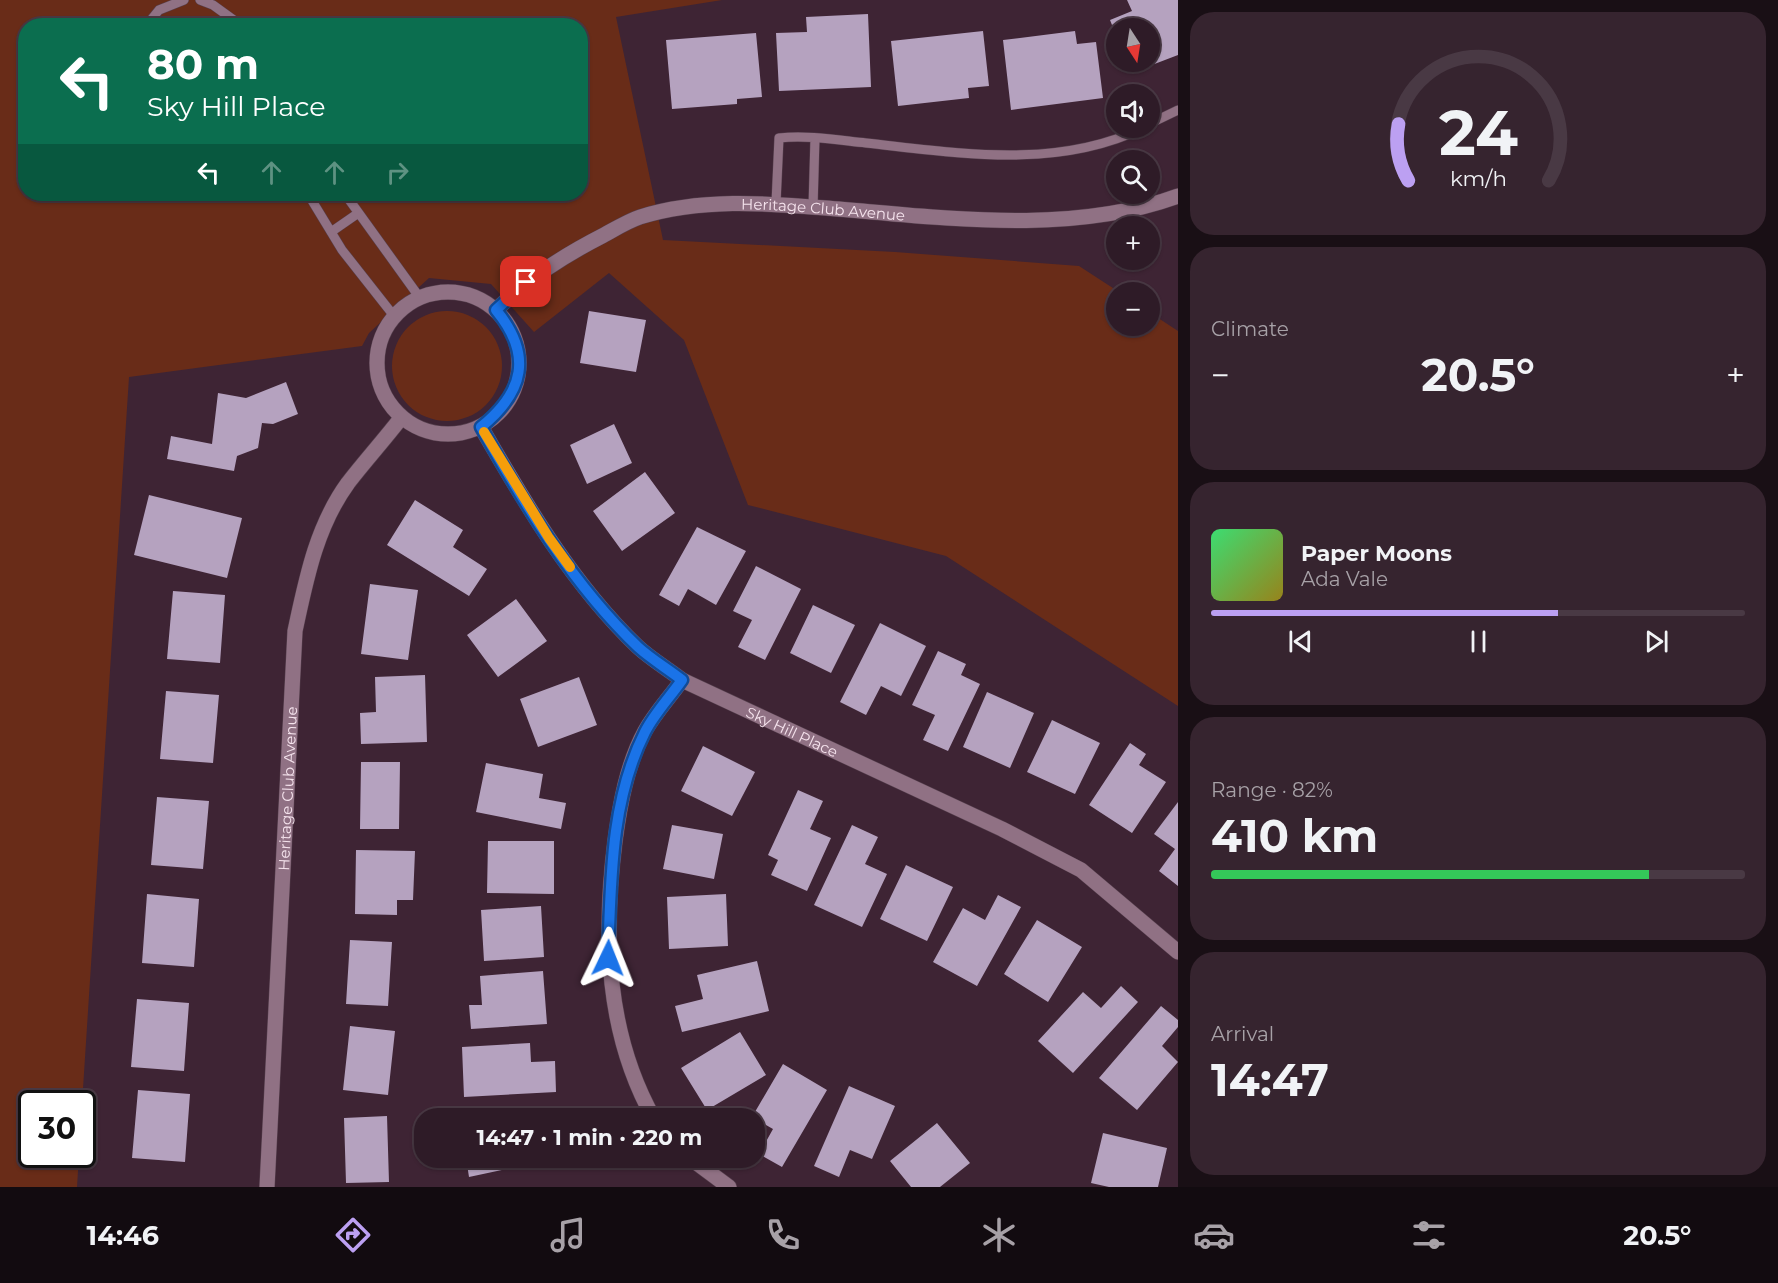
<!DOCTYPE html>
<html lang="en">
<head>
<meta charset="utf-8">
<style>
	:root { --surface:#2e1b27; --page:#36242f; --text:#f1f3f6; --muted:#a7a1a7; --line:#493944; --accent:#bca0f2 }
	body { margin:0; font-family:Montserrat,sans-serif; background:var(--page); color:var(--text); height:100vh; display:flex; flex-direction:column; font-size:22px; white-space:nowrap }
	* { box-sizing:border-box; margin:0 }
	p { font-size:20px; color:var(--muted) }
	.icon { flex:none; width:33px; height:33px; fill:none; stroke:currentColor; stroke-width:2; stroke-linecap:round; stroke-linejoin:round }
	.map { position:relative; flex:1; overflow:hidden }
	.sheet { display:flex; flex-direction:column; gap:12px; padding:12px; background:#190f15; width:600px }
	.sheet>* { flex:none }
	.banner { position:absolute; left:18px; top:18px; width:570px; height:183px; border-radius:24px; box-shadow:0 2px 4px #0004,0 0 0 2px var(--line); background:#0b6e4f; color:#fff; overflow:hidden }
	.needle { width:39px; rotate:168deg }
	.controls { position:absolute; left:1106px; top:18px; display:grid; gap:12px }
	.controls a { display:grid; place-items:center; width:54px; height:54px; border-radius:50%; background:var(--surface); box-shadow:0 2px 4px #0004,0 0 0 2px var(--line); font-size:30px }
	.speed { position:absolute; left:18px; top:1090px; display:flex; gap:12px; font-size:30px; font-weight:700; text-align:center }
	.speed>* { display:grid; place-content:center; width:78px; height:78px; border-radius:50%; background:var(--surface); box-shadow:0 2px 4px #0004,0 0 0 2px var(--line); line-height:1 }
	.speed .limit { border:3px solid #111; border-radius:9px; background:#fff; color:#111 }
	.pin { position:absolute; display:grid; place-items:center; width:51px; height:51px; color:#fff; margin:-26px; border-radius:12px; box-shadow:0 3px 9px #0006 }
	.me { position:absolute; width:66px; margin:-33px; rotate:2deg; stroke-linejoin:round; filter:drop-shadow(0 0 4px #0008) }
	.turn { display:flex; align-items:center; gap:21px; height:126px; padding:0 30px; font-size:27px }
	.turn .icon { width:78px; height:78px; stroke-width:2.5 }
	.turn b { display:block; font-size:42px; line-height:51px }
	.lanes { display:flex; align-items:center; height:57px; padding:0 30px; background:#0003; justify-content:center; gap:30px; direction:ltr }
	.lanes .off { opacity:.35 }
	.big { font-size:45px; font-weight:700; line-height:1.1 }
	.sheet .tile { flex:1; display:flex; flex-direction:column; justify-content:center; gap:9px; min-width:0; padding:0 21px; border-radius:24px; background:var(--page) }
	.sheet .dial { align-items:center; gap:0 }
	.dial svg { height:156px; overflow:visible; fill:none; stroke:var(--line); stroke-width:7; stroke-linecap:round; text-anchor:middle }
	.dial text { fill:var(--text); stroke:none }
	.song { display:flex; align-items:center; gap:18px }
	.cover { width:72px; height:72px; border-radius:9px; background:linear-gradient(135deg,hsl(140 70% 55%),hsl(50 70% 35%)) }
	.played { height:6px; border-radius:3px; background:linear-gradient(90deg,var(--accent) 65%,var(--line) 65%) }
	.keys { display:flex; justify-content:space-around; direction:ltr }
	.heat { display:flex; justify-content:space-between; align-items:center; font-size:33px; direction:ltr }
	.charge { height:9px; border-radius:4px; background:linear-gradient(90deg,#34c759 82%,var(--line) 0) }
	.trip { position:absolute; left:414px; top:1108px; width:351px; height:60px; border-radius:24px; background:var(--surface); box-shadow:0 2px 4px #0004,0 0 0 2px var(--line); font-weight:700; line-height:60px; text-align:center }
	.dock { display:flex; height:96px; justify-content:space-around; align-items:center; background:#120b10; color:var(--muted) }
	.dock .icon { width:42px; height:42px }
	.dock .active { color:var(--accent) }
	.dock b { font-size:27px; color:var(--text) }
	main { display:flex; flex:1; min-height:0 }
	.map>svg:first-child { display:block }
</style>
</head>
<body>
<main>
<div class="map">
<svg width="1178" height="1187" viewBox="0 0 1178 1187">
	<rect width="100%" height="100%" fill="#3e2434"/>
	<!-- green -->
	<path fill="#692c18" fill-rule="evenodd" d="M0 0H722L616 17 663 240 895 252 1079 266 1119 292H1116V326H1149V312L1178 331V706L946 556 748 505 684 340 609 273 534 332 491 284 429 278 369 333 362 346 129 377 82 1104H32V1155H79L77 1187H0ZM26 26H580V194H26Z
		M392 366a55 55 0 1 1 110 0a55 55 0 1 1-110 0Z"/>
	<!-- building -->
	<path fill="#b5a2bf" d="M1127 0H1178V55L1131 73 1126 62H1149V28H1116V35L1110 20 1132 11Z
		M868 14 871 87 779 91 776 33 807 32 806 17Z
		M983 31 989 86 968 88 969 98 898 106 891 41Z
		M1075 31 1077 44 1096 42 1103 98 1011 110 1003 40Z
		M756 33 762 97 737 99V104L672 109 666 40Z
		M589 311 646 320 636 372 580 363Z
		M286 382 298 414 273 424 262 423 258 448 237 456 234 471 167 459 171 436 212 444 218 393 246 398Z
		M614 424 632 463 587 484 570 445Z
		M645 472 675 513 622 551 593 511Z
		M149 495 242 518 227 578 134 555Z
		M415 500 463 530 453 547 487 569 469 596 387 545Z
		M697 527 746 551 716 605 688 589 679 606 659 595Z
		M756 566 801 589 765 660 738 647 752 620 733 611Z
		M370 584 418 590 408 660 361 654Z
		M173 591 225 595 220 663 167 659Z
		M516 599 547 641 498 677 467 635Z
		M813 605 855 625 831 673 790 653Z
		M880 623 926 646 901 696 881 686 866 715 840 702Z
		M938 651 966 664 961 675 980 684 948 751 923 740 935 715 912 705Z
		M425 675 427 742 361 744 360 713 376 712 375 677Z
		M579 677 597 725 538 747 520 699Z
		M166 691 219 695 213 763 160 759Z
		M987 692 1034 713 1010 768 963 747Z
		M1052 720 1100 743 1075 794 1027 772Z
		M1130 743 1146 754 1139 765 1166 782 1132 833 1089 805Z
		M703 746 755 772 732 816 681 791Z
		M361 762H400L399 829H360Z
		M486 763 543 774 539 798 566 803 561 829 476 812Z
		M798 790 823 801 810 829 831 838 807 891 771 875 778 860 768 855Z
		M157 797 209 801 203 869 151 865Z
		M1178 802V886L1159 871 1175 849 1154 834Z
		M672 825 723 834 714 879 663 869Z
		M852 825 878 837 865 864 887 874 862 927 814 905Z
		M488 841H554V894L487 893Z
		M356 850 415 851 413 900H397V915L355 914Z
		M906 865 953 887 927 941 880 919Z
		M147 894 199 899 194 967 142 963Z
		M726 894 728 946 669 949 667 897Z
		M998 895 1021 907 977 986 933 962 963 908 985 920Z
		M541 906 544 957 484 961 481 910Z
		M1037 920 1082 947 1048 1002 1004 974Z
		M350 940 392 942 388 1006 346 1004Z
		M757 961 769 1011 682 1032 675 1006 703 999 697 975Z
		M543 971 547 1024 471 1029 469 1005H482L480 976Z
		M1121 986 1138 1002 1073 1073 1038 1041 1083 992 1101 1008Z
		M137 999 189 1003 184 1071 131 1067Z
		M1161 1006 1178 1020V1027L1162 1046 1178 1062 1137 1110 1099 1078Z
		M350 1026 395 1031 388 1095 343 1090Z
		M740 1032 766 1075 707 1110 681 1068Z
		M530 1043 531 1062 555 1061 556 1092 464 1097 462 1047Z
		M783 1064 827 1090 782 1167 759 1154 773 1129 752 1117Z
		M849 1086 895 1106 872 1159 850 1150 839 1177 814 1166Z
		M138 1090 190 1094 185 1162 132 1158Z
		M530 1111 531 1119H496V1118Z
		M387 1116 389 1182 346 1183 344 1118Z
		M937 1123 970 1163 940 1187H911L890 1161Z
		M1103 1133 1167 1148 1158 1187H1109L1091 1183Z
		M466 1158H539L540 1162 469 1177Z"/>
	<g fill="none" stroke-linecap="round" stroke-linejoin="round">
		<!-- lane casing -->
		<g stroke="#56404e" stroke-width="10">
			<path id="lane" d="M200 0 213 5 242 26
				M146 26 159 10 184 0
				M1149 124 1178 110
				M308 194 342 250 394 316
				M345 194 420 298
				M776 203 779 138C808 135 837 140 866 143 959 153 1056 170 1143 128
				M813 207 815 138
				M331 232 357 214"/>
		</g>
		<!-- street casing -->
		<g stroke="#56404e" stroke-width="16">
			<g id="street">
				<circle cx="448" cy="363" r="71"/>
				<path id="s1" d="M496 310C529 278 563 256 604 235 615 229 628 221 640 217 700 198 765 203 826 208 938 217 1070 236 1178 196"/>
				<path id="s2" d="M481 427C526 505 573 585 638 647 651 659 668 669 682 680L1002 829 1081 870 1178 952"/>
				<path d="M654 1119C606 1034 603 936 615 841 620 804 627 764 645 731 655 713 670 697 682 680"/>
				<path d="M690 1158 729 1187"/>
				<path id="s3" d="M267 1187 295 631C306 580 316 527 348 483 365 461 384 440 401 418"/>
			</g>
		</g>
		<!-- lane -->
		<use href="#lane" stroke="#907184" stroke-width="9"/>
		<!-- street -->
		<use href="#street" stroke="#907184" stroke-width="15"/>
	</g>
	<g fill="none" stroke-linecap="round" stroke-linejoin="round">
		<!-- route casing -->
		<g stroke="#114b97" stroke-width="15">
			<path id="route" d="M526 282 496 310C533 355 524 392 481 427 525 505 573 585 638 647 651 659 668 669 682 680 670 697 654 714 645 732 610 801 611 883 608 958"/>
		</g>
		<!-- route -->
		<use href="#route" stroke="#1a73e8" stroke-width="10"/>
		<!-- slow -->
		<path stroke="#f59e0b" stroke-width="10" d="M484 432 549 538 570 567"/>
	</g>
	<g text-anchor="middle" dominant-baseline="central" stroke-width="6" stroke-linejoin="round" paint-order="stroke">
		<!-- street labels -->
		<g font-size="15" fill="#f5e3ed" stroke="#331a2a">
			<text stroke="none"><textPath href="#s1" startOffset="357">Heritage Club Avenue</textPath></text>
			<text stroke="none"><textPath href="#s2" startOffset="448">Sky Hill Place</textPath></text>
			<text stroke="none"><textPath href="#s3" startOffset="399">Heritage Club Avenue</textPath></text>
		</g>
	</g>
</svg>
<div class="controls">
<a><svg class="needle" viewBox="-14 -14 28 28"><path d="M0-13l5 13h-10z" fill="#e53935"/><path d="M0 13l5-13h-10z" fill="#a7a1a7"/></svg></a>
<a><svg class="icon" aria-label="sound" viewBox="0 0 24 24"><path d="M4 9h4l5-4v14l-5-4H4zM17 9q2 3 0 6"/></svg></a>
<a><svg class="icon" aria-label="search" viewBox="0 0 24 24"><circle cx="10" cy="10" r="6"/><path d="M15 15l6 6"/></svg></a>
<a>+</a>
<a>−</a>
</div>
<div class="speed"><div class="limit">30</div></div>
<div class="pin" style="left:526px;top:282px;background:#d93025"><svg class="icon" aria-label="arrive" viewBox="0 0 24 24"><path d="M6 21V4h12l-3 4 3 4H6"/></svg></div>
<svg class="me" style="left:608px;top:958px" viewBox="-20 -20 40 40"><path d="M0-17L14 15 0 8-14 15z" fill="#1a73e8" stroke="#fff" stroke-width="4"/></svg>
<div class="trip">14:47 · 1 min · 220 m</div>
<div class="banner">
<div class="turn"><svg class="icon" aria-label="left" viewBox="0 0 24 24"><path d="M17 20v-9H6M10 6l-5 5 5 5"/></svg><div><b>80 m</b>Sky Hill Place</div></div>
<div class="lanes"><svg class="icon" aria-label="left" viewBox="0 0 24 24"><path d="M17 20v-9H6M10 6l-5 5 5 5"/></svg><svg class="icon off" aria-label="ahead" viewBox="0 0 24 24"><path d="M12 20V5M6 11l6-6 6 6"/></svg><svg class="icon off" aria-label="ahead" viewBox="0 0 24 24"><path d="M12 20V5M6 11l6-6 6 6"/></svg><svg class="icon off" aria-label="right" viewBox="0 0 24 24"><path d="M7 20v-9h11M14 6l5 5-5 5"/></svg></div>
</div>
</div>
<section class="sheet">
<div class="tile dial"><svg viewBox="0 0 100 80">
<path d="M14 69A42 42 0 1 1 86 69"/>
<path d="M14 69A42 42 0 0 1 9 40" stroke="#bca0f2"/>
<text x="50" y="56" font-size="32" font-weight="700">24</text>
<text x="50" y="72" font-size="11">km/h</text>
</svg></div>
<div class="tile"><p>Climate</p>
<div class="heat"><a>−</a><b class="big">20.5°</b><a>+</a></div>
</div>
<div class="tile">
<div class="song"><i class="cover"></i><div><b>Paper Moons</b><p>Ada Vale</p></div></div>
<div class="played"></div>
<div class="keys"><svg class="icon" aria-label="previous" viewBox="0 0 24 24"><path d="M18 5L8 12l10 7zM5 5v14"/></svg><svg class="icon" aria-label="pause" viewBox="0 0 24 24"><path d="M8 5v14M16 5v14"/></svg><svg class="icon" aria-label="next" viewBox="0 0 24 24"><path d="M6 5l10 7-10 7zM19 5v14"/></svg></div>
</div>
<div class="tile"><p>Range · 82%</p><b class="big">410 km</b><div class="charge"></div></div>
<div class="tile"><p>Arrival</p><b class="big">14:47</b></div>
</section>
</main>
<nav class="dock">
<b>14:46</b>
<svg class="icon active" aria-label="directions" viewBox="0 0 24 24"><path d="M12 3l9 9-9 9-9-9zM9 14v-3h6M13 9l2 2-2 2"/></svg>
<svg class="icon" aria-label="music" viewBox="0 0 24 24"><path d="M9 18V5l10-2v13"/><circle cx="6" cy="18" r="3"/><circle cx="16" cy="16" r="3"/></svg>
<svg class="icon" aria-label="phone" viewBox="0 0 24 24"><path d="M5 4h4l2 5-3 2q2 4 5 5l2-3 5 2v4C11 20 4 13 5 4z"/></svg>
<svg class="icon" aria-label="climate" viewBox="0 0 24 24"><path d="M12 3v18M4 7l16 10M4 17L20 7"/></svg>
<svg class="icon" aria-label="car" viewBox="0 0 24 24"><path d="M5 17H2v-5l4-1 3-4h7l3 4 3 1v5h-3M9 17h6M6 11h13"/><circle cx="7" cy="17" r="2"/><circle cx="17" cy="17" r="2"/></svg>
<svg class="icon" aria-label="filters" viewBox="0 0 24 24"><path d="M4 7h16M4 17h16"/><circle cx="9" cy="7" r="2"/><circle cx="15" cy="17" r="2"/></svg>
<b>20.5°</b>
</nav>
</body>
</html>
